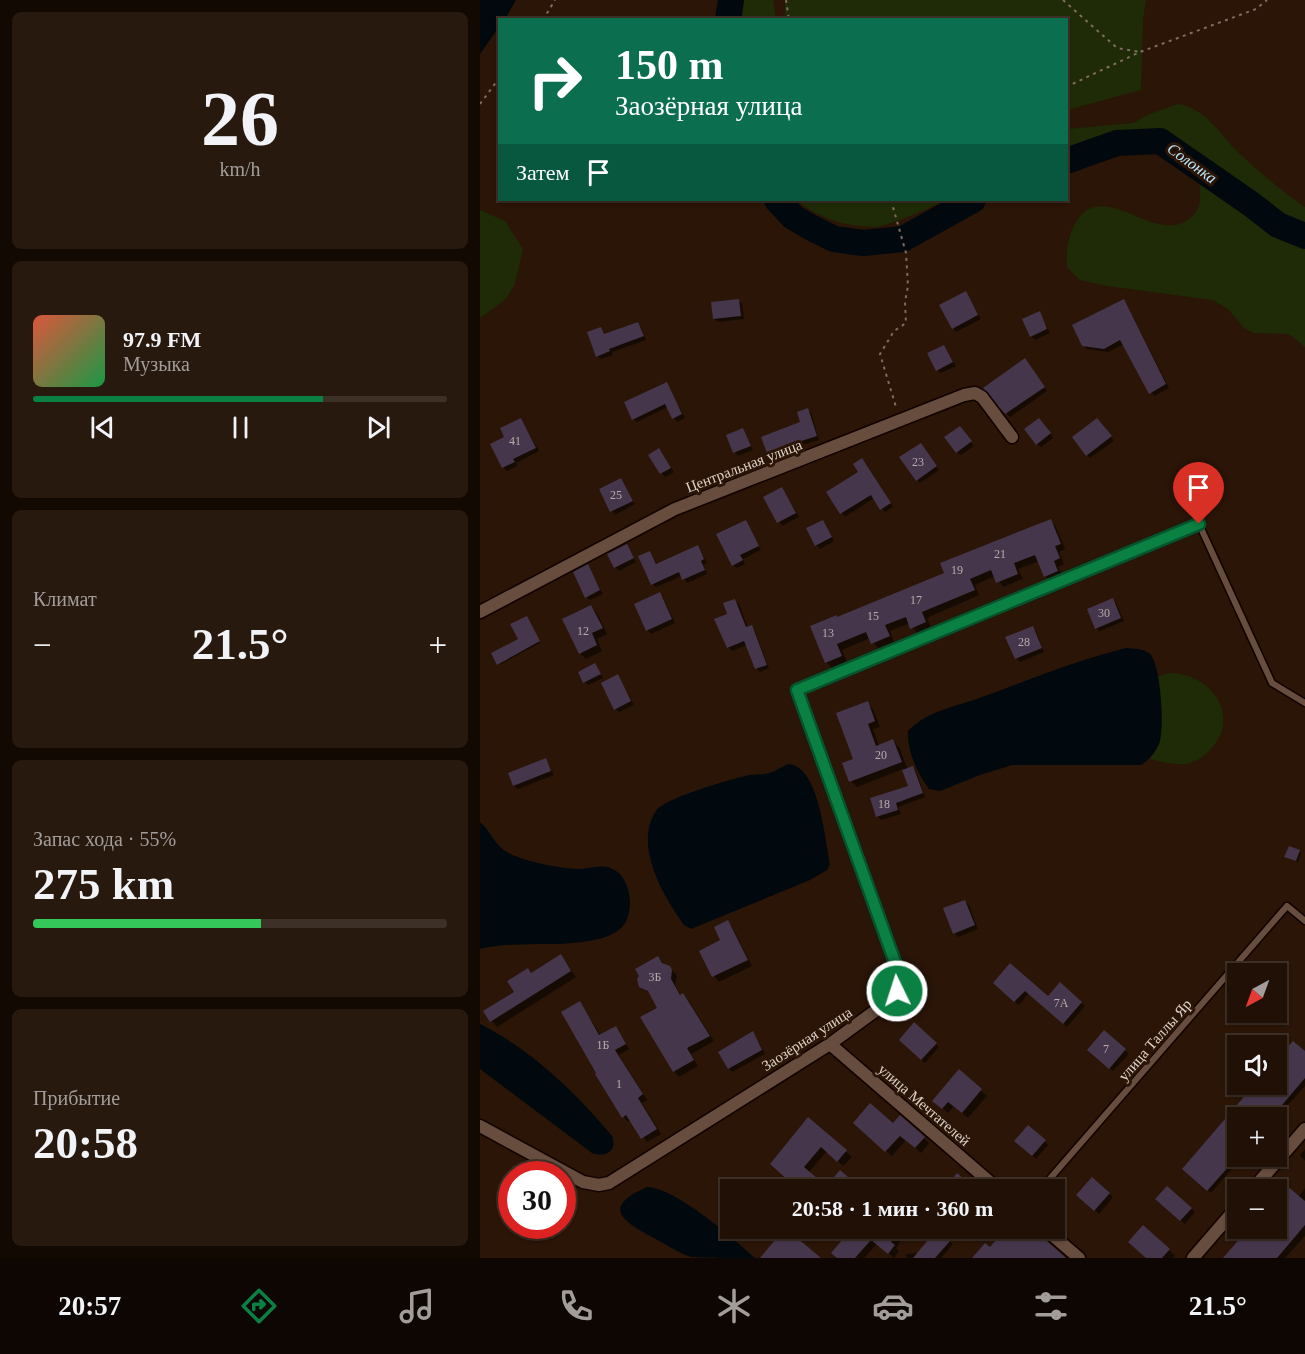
<!DOCTYPE html>
<html lang="ru">
<head>
<meta charset="utf-8">
<style>
	:root { --surface:#201005; --page:#28190f; --text:#f1f3f6; --muted:#a29d9a; --line:#3d3027; --accent:#0b8043 }
	body { margin:0; font-family:"Times New Roman",serif; background:var(--page); color:var(--text); height:100vh; display:flex; flex-direction:column; font-size:22px; white-space:nowrap }
	* { box-sizing:border-box; margin:0 }
	p { font-size:20px; color:var(--muted) }
	.icon { flex:none; width:33px; height:33px; fill:none; stroke:currentColor; stroke-width:2; stroke-linecap:round; stroke-linejoin:round }
	.map { position:relative; flex:1; overflow:hidden }
	.details { display:flex; flex-direction:column; gap:12px; padding:12px; background:#120903; width:480px }
	.details>* { flex:none }
	.banner { position:absolute; left:18px; top:18px; width:570px; height:183px; border-radius:0px; box-shadow:0 2px 4px #0004,0 0 0 2px var(--line); background:#0b6e4f; color:#fff; overflow:hidden }
	.needle { width:39px; rotate:221deg }
	.tools { position:absolute; left:747px; top:963px; display:grid; gap:12px }
	.tools a { display:grid; place-items:center; width:60px; height:60px; border-radius:0px; background:var(--surface); box-shadow:0 2px 4px #0004,0 0 0 2px var(--line); font-size:30px }
	.speed { position:absolute; left:18px; top:1161px; display:flex; gap:12px; font-size:30px; font-weight:700; text-align:center }
	.speed>* { display:grid; place-content:center; width:78px; height:78px; border-radius:50%; background:var(--surface); box-shadow:0 2px 4px #0004,0 0 0 2px var(--line); line-height:1 }
	.speed .limit { border:9px solid #d22; background:#fff; color:#111 }
	.pin { position:absolute; display:grid; place-items:center; width:51px; height:51px; color:#fff; margin:-62px -26px; border-radius:50% 50% 50% 0; rotate:-45deg; box-shadow:0 0 6px #0007 }
	.pin .icon { rotate:45deg }
	.me { position:absolute; width:66px; margin:-33px; rotate:356deg; stroke-linejoin:round; filter:drop-shadow(0 0 4px #0008) }
	.turn { display:flex; align-items:center; gap:21px; height:126px; padding:0 18px; font-size:27px }
	.turn .icon { width:78px; height:78px; stroke-width:2.5 }
	.turn b { display:block; font-size:42px; line-height:51px }
	.then { display:flex; align-items:center; height:57px; padding:0 18px; background:#0003; gap:12px; font-size:22px }
	.big { font-size:45px; font-weight:600; line-height:1.1 }
	.details .card { flex:1; display:flex; flex-direction:column; justify-content:center; gap:9px; min-width:0; padding:0 21px; border-radius:9px; background:var(--page) }
	.details .dial { align-items:center; gap:0 }
	.dial b { font-size:78px; line-height:1 }
	.song { display:flex; align-items:center; gap:18px }
	.cover { width:72px; height:72px; border-radius:9px; background:linear-gradient(135deg,hsl(10 70% 55%),hsl(140 70% 35%)) }
	.played { height:6px; border-radius:3px; background:linear-gradient(90deg,var(--accent) 70%,var(--line) 70%) }
	.keys { display:flex; justify-content:space-around; direction:ltr }
	.heat { display:flex; justify-content:space-between; align-items:center; font-size:33px; direction:ltr }
	.charge { height:9px; border-radius:4px; background:linear-gradient(90deg,#34c759 55%,var(--line) 0) }
	.trip { position:absolute; left:240px; top:1179px; width:345px; height:60px; border-radius:0px; background:var(--surface); box-shadow:0 2px 4px #0004,0 0 0 2px var(--line); font-weight:600; line-height:60px; text-align:center }
	.menu { display:flex; height:96px; justify-content:space-around; align-items:center; background:#0d0602; color:var(--muted) }
	.menu .icon { width:42px; height:42px }
	.menu .selected { color:var(--accent) }
	.menu b { font-size:27px; color:var(--text) }
	main { display:flex; flex:1; min-height:0 }
	.map>svg:first-child { display:block }
</style>
</head>
<body>
<main>
<section class="details">
<div class="card dial"><b>26</b><p>km/h</p></div>
<div class="card">
<div class="song"><i class="cover"></i><div><b>97.9 FM</b><p>Музыка</p></div></div>
<div class="played"></div>
<div class="keys"><svg class="icon" aria-label="previous" viewBox="0 0 24 24"><path d="M18 5L8 12l10 7zM5 5v14"/></svg><svg class="icon" aria-label="pause" viewBox="0 0 24 24"><path d="M8 5v14M16 5v14"/></svg><svg class="icon" aria-label="next" viewBox="0 0 24 24"><path d="M6 5l10 7-10 7zM19 5v14"/></svg></div>
</div>
<div class="card"><p>Климат</p>
<div class="heat"><a>−</a><b class="big">21.5°</b><a>+</a></div>
</div>
<div class="card"><p>Запас хода · 55%</p><b class="big">275 km</b><div class="charge"></div></div>
<div class="card"><p>Прибытие</p><b class="big">20:58</b></div>
</section>
<div class="map">
<svg width="825" height="1258" viewBox="0 0 825 1258">
	<rect width="100%" height="100%" fill="#2a1507"/>
	<!-- green -->
	<path fill="#1e2b06" d="M263 0H293L296 19H262Z
		M305 0H666L663 19 661 90 587 110 586 20 305 19Z
		M698 104C726 108 741 136 759 153 780 173 802 191 825 207V347L809 334 774 333 764 328 748 309 732 300 627 286 600 280 587 267C586 249 588 234 598 219 626 180 675 245 709 219 715 214 720 207 720 199 721 187 718 174 717 162L702 150 694 147 655 142 587 155V129L653 123 670 114Z
		M316 200H365L375 202 397 200H466C452 207 409 226 395 227 365 227 339 218 316 200Z
		M0 210 25 221 43 249 35 284 26 299 0 318Z
		M688 673C730 672 763 716 730 750 723 757 716 762 706 764 693 765 682 762 670 759 687 730 682 709 677 677Z"/>
	<!-- water -->
	<path fill="#01090f" d="M0 0H36L25 19 20 20 19 27 0 54Z
		M646 648C654 649 662 648 669 653 681 662 685 729 679 744 675 753 669 760 661 765H532L500 775 460 791 449 789C437 772 427 752 428 731 448 710 476 707 502 697 549 680 597 660 646 648Z
		M309 764C339 767 345 839 350 864L347 870 330 880 211 929 204 925C184 897 153 846 176 811 184 798 252 779 269 775 277 774 285 775 292 772 298 770 302 766 309 764Z
		M0 822C10 830 16 847 27 852 41 861 81 869 98 869 108 869 120 864 130 868 150 874 155 907 145 923 139 933 125 938 114 940 77 948 37 940 0 949Z
		M0 1024C52 1050 95 1092 132 1136 138 1151 126 1158 112 1153L0 1069Z
		M167 1187C196 1188 253 1238 275 1258 261 1258 222 1258 211 1257 198 1253 186 1244 174 1238 143 1221 120 1208 167 1187Z"/>
	<!-- shadow -->
	<path fill="#0007" d="M485 293 501 319 476 332 473 328Z
		M258 300 262 304 264 319 238 322 234 319Z
		M644 301 647 305 689 388 674 396 644 344 628 352 607 349 603 345Z
		M559 313 570 333 555 340 551 336Z
		M158 324 161 327 166 340 132 352 133 355 121 359 117 356 121 329 125 335Z
		M464 346 476 366 461 373 457 370Z
		M548 364 567 391 530 417 506 389Z
		M186 383 205 418 197 422 188 407 157 422 153 419Z
		M328 410 331 413 339 440 315 447 316 450 293 458 290 455 322 423Z
		M41 419 59 451 36 463 37 466 27 471 23 467 26 438Z
		M563 423 573 438 561 447 557 444Z
		M621 423 634 441 610 458 607 455Z
		M263 429 273 450 258 456 255 452 247 436Z
		M483 431 494 446 481 455 477 452Z
		M444 448 459 470 440 483 437 480Z
		M179 450 194 472 185 477 181 473Z
		M386 464 413 507 405 512 394 498 365 517 348 493 380 472Z
		M141 480 155 504 135 515 132 511Z
		M302 488 319 517 302 526 285 498Z
		M265 521 281 550 263 559 265 564 257 568 253 565Z
		M343 521 354 541 340 549 336 545Z
		M571 521 576 527 585 549 579 552 584 564 578 567 583 577 571 582 565 576 559 561 538 569 543 579 523 587 515 576 495 585 499 595 447 618 451 628 437 633 430 623 410 631 414 642 398 648 390 638 362 650 367 662 352 668 346 662 358 619 466 573Z
		M147 546 156 562 139 571 135 567Z
		M218 547 227 563 223 565 227 574 207 583 202 576 176 587 172 584 170 552 178 565Z
		M107 566 123 594 110 600 106 597Z
		M179 594 183 598 195 623 171 634 167 630 156 605Z
		M255 600 259 604 268 628 271 627 275 631 289 668 280 672 276 668 267 645 252 651 248 647 249 615Z
		M633 600 636 603 644 621 620 631 616 628Z
		M111 607 117 613 127 634 117 639 122 651 106 659 100 653Z
		M48 619 60 643 19 665 18 664 40 640Z
		M552 627 556 631 564 652 540 662 536 658Z
		M115 665 123 678 108 685 105 682Z
		M138 676 154 705 139 712 135 709Z
		M387 703 393 709 400 727 393 729 399 746 413 741 419 747 428 770 432 768 436 771 445 797 418 807 421 814 401 820 397 816 430 787 423 769 377 787 371 781Z
		M65 760 74 775 38 789 34 786 30 774Z
		M809 848 821 853 818 862 807 858Z
		M485 901 489 905 498 929 478 937 474 933Z
		M247 922 253 928 272 966 239 982 234 976 221 951 242 941Z
		M80 956 96 977 17 1027 5 1012 36 993 48 969 52 974Z
		M178 958 195 973 197 977 195 985 201 996 203 995 208 1000 234 1041 211 1054 218 1066 199 1077 194 1071 179 1008 171 994 160 986Z
		M531 965 568 998 601 1003 605 1006 587 1027 549 993 539 1005 518 987Z
		M100 1003 121 1036 135 1028 149 1049 139 1055 167 1100 162 1103 181 1134 167 1142 151 1120 148 1122 144 1117 117 1075Z
		M434 1025 459 1047 445 1063 421 1040Z
		M273 1033 285 1054 252 1072 249 1068Z
		M645 1050 649 1054 633 1071 612 1053Z
		M825 1053V1086L796 1118H758V1156H763L731 1193 708 1172 777 1084H796Z
		M479 1071 507 1096 488 1118 474 1106 468 1113 460 1106Z
		M328 1119 372 1157 363 1166 347 1151 328 1173 346 1188 374 1184 377 1180 388 1190H320Z
		M413 1125 444 1138 449 1143 441 1153 426 1140 412 1156 380 1129Z
		M565 1141 568 1145 556 1159 540 1144Z
		M825 1149V1161L820 1155Z
		M612 1179 633 1197 619 1214 598 1195Z
		M687 1188 715 1212 705 1224 681 1203Z
		M825 1188V1236L805 1258H750L796 1228Z
		M319 1228 327 1236 321 1243 339 1258H288Z
		M413 1228 423 1238 416 1248 419 1251 414 1258 397 1244 384 1258H358L368 1243Z
		M458 1231 473 1244 461 1258H427L426 1254 439 1253Z
		M689 1250 695 1256 692 1258H664Z"/>
	<g fill="none" stroke-linecap="round" stroke-linejoin="round">
		<!-- river -->
		<path stroke="#01090f" stroke-width="26" d="M248 20 251 0
			M586 161 637 143 680 141 771 204 798 225 825 236
			M297 200 313 217 330 227 354 239 383 243 423 239 493 200"/>
	</g>
	<!-- building -->
	<path fill="#45364c" d="M486 291 498 315 472 329 459 305Z
		M259 299 261 316 233 319 231 302Z
		M644 299 686 384 669 394 640 340 624 349 602 346 592 325Z
		M560 311 567 329 550 337 542 319Z
		M158 322 164 336 129 349 130 351 116 357 107 332 121 327 124 334Z
		M464 345 473 362 456 371 447 353Z
		M545 358 565 387 525 414 503 388Z
		M187 382 202 414 192 419 185 404 152 420 144 402Z
		M328 408 337 436 312 444 313 446 288 456 281 437 320 422 317 412Z
		M41 418 56 448 33 459 35 462 22 468 10 444 24 437 20 428Z
		M559 418 571 433 556 445 544 429Z
		M617 418 632 436 606 456 592 437Z
		M480 426 492 441 476 453 464 437Z
		M263 428 271 446 253 453 246 435Z
		M441 443 457 466 436 481 419 457Z
		M179 448 191 468 180 474 168 455Z
		M382 458 411 503 400 510 391 495 360 514 346 492 378 472 373 464Z
		M141 478 153 501 130 512 119 489Z
		M302 487 316 513 297 523 283 497Z
		M571 519 581 544 575 546 580 558 574 561 578 571 564 577 555 555 534 563 538 574 516 583 511 570 490 579 495 590 442 612 446 622 430 629 426 617 405 625 410 636 391 644 386 632 357 644 362 656 345 663 330 626 357 615V617L464 573 460 563Z
		M266 520 279 546 260 555 263 560 252 566 236 534Z
		M343 520 352 537 335 546 326 528Z
		M147 544 154 558 134 568 127 554Z
		M218 545 224 559 221 561 225 570 202 580 199 572 171 585 158 556 170 551 176 564Z
		M108 564 120 590 105 598 93 572Z
		M180 592 192 619 166 631 154 604Z
		M633 598 641 618 615 629 607 609Z
		M255 599 266 627 272 625 287 665 275 669 264 641 247 648 234 619 247 614 243 603Z
		M111 605 123 628 112 633 117 645 99 654 82 619Z
		M47 616 60 641 17 665 11 653 38 639 30 624Z
		M553 626 562 648 535 659 525 637Z
		M115 663 121 674 103 683 98 672Z
		M138 674 151 701 134 710 121 683Z
		M388 701 395 721 388 724 396 746 413 739 422 762 369 782 362 763 373 759 356 713Z
		M66 758 71 771 33 786 28 773Z
		M433 766 443 793 416 803 418 810 396 817 390 798 428 786 422 770Z
		M809 846 820 850 816 861 804 857Z
		M485 900 495 925 473 934 463 908Z
		M248 920 268 960 232 977 219 951 240 940 234 927Z
		M81 954 91 971 10 1022 3 1011 34 992 27 981 48 968 51 973Z
		M178 956 182 963 190 966 192 970 191 979 200 995 203 993 230 1036 207 1048 214 1060 193 1072 160 1017 177 1008 168 991 159 987 157 979 159 976 155 969Z
		M530 963 568 996 580 982 602 1002 583 1024 545 991 534 1002 513 983Z
		M100 1001 119 1035 136 1026 146 1044 135 1050 163 1094 158 1098 177 1129 161 1139 146 1115 142 1118 115 1074 116 1073 81 1012Z
		M434 1022 457 1043 441 1060 419 1040Z
		M624 1030 646 1049 629 1069 607 1050Z
		M273 1031 282 1050 248 1069 238 1052Z
		M813 1041 825 1051V1078L791 1118H758V1156L727 1191 702 1169 775 1084H796V1060Z
		M479 1069 502 1089 482 1113 468 1102 462 1109 452 1101Z
		M390 1103 413 1123 420 1115 445 1137 435 1148 420 1136 405 1152 373 1123Z
		M328 1117 367 1150 357 1162 341 1147 324 1167 346 1186 360 1170 383 1190H319L290 1164Z
		M548 1125 566 1140 552 1156 534 1141Z
		M477 1173 497 1190H463Z
		M612 1177 630 1193 614 1211 596 1195Z
		M687 1186 712 1208 700 1221 675 1199Z
		M807 1186 825 1201V1225L797 1258H743L769 1228H796V1198Z
		M663 1225 690 1249 682 1258H666L648 1242Z
		M305 1228H323L316 1237 341 1258H280Z
		M378 1228H423L411 1242 415 1245 408 1254 391 1240 375 1258H357L351 1253 364 1238 368 1241Z
		M458 1228 471 1240 455 1258H433Z
		M526 1228H555L559 1234 586 1258H492L505 1243 510 1247Z"/>
	<g fill="none" stroke-linecap="round" stroke-linejoin="round">
		<!-- lane casing -->
		<g stroke="#110200" stroke-width="9">
			<path id="lane" d="M719 524 792 683 825 703
				M560 1190 807 906 825 921"/>
		</g>
		<!-- street casing -->
		<g stroke="#110200" stroke-width="15">
			<path id="street" d="M0 612 195 509 484 395 495 393 502 397 532 437
				M350 1044 519 1190
				M0 1126 103 1182 119 1185 129 1183 350 1044 410 1000C419 988 420 979 416 965L317 690 719 524
				M772 1190 825 1129
				M564 1228 599 1258
				M713 1258 758 1206"/>
		</g>
		<!-- path -->
		<path stroke="#7f6d62" stroke-width="2" stroke-dasharray="3 4.5" stroke-linecap="butt" d="M306 0 309 20
			M583 0 637 48 660 52
			M63 20 75 0
			M586 87 660 52 776 9 787 0
			M0 104 20 77
			M411 200 426 253 428 286 425 302 426 323 414 331 400 354 416 407"/>
		<!-- lane -->
		<use href="#lane" stroke="#664d3e" stroke-width="6"/>
		<!-- street -->
		<use href="#street" stroke="#664d3e" stroke-width="12"/>
	</g>
	<g fill="none" stroke-linecap="round" stroke-linejoin="round">
		<!-- route casing -->
		<g stroke="#07532c" stroke-width="15">
			<path id="route" d="M417 991 419 976 416 965 317 690 719 524"/>
		</g>
		<!-- route -->
		<use href="#route" stroke="#0b8043" stroke-width="10"/>
	</g>
	<g text-anchor="middle" dominant-baseline="central" stroke-width="6" stroke-linejoin="round" paint-order="stroke">
		<!-- number labels -->
		<g font-size="12" fill="#b9aaa9">
			<text x="35" y="441">41</text>
			<text x="438" y="462">23</text>
			<text x="136" y="495">25</text>
			<text x="520" y="554">21</text>
			<text x="477" y="570">19</text>
			<text x="436" y="600">17</text>
			<text x="624" y="613">30</text>
			<text x="393" y="616">15</text>
			<text x="103" y="631">12</text>
			<text x="348" y="633">13</text>
			<text x="544" y="642">28</text>
			<text x="401" y="755">20</text>
			<text x="404" y="804">18</text>
			<text x="175" y="977">3Б</text>
			<text x="581" y="1003">7А</text>
			<text x="123" y="1045">1Б</text>
			<text x="626" y="1049">7</text>
			<text x="139" y="1084">1</text>
		</g>
		<!-- street labels -->
		<g font-size="15" fill="#e0d1c8" stroke="#2a1507">
			<text transform="translate(264 466) rotate(-21)">Центральная улица</text>
			<text transform="translate(327 1039) rotate(-33)">Заозёрная улица</text>
			<text transform="translate(675 1040) rotate(-49)">улица Таллы Яр</text>
			<text transform="translate(444 1105) rotate(41)">улица Мечтателей</text>
		</g>
		<!-- water labels -->
		<g font-size="16" font-style="italic" fill="#bde9fe" stroke="#2a1507">
			<text transform="translate(712 163) rotate(36)">Солонка</text>
		</g>
	</g>
</svg>
<div class="tools">
<a><svg class="needle" viewBox="-14 -14 28 28"><path d="M0-13l5 13h-10z" fill="#e53935"/><path d="M0 13l5-13h-10z" fill="#a29d9a"/></svg></a>
<a><svg class="icon" aria-label="sound" viewBox="0 0 24 24"><path d="M4 9h4l5-4v14l-5-4H4zM17 9q2 3 0 6"/></svg></a>
<a>+</a>
<a>−</a>
</div>
<div class="speed"><div class="limit">30</div></div>
<div class="pin" style="left:719px;top:524px;background:#d93025"><svg class="icon" aria-label="arrive" viewBox="0 0 24 24"><path d="M6 21V4h12l-3 4 3 4H6"/></svg></div>
<svg class="me" style="left:417px;top:991px" viewBox="-20 -20 40 40"><circle r="17" fill="#0b8043" stroke="#fff" stroke-width="3"/><path d="M0-11L8 9 0 5-8 9z" fill="#fff"/></svg>
<div class="trip">20:58 · 1 мин · 360 m</div>
<div class="banner">
<div class="turn"><svg class="icon" aria-label="right" viewBox="0 0 24 24"><path d="M7 20v-9h11M14 6l5 5-5 5"/></svg><div><b>150 m</b>Заозёрная улица</div></div>
<div class="then">Затем<svg class="icon" aria-label="arrive" viewBox="0 0 24 24"><path d="M6 21V4h12l-3 4 3 4H6"/></svg></div>
</div>
</div>
</main>
<nav class="menu">
<b>20:57</b>
<svg class="icon selected" aria-label="directions" viewBox="0 0 24 24"><path d="M12 3l9 9-9 9-9-9zM9 14v-3h6M13 9l2 2-2 2"/></svg>
<svg class="icon" aria-label="music" viewBox="0 0 24 24"><path d="M9 18V5l10-2v13"/><circle cx="6" cy="18" r="3"/><circle cx="16" cy="16" r="3"/></svg>
<svg class="icon" aria-label="phone" viewBox="0 0 24 24"><path d="M5 4h4l2 5-3 2q2 4 5 5l2-3 5 2v4C11 20 4 13 5 4z"/></svg>
<svg class="icon" aria-label="climate" viewBox="0 0 24 24"><path d="M12 3v18M4 7l16 10M4 17L20 7"/></svg>
<svg class="icon" aria-label="car" viewBox="0 0 24 24"><path d="M5 17H2v-5l4-1 3-4h7l3 4 3 1v5h-3M9 17h6M6 11h13"/><circle cx="7" cy="17" r="2"/><circle cx="17" cy="17" r="2"/></svg>
<svg class="icon" aria-label="filters" viewBox="0 0 24 24"><path d="M4 7h16M4 17h16"/><circle cx="9" cy="7" r="2"/><circle cx="15" cy="17" r="2"/></svg>
<b>21.5°</b>
</nav>
</body>
</html>
